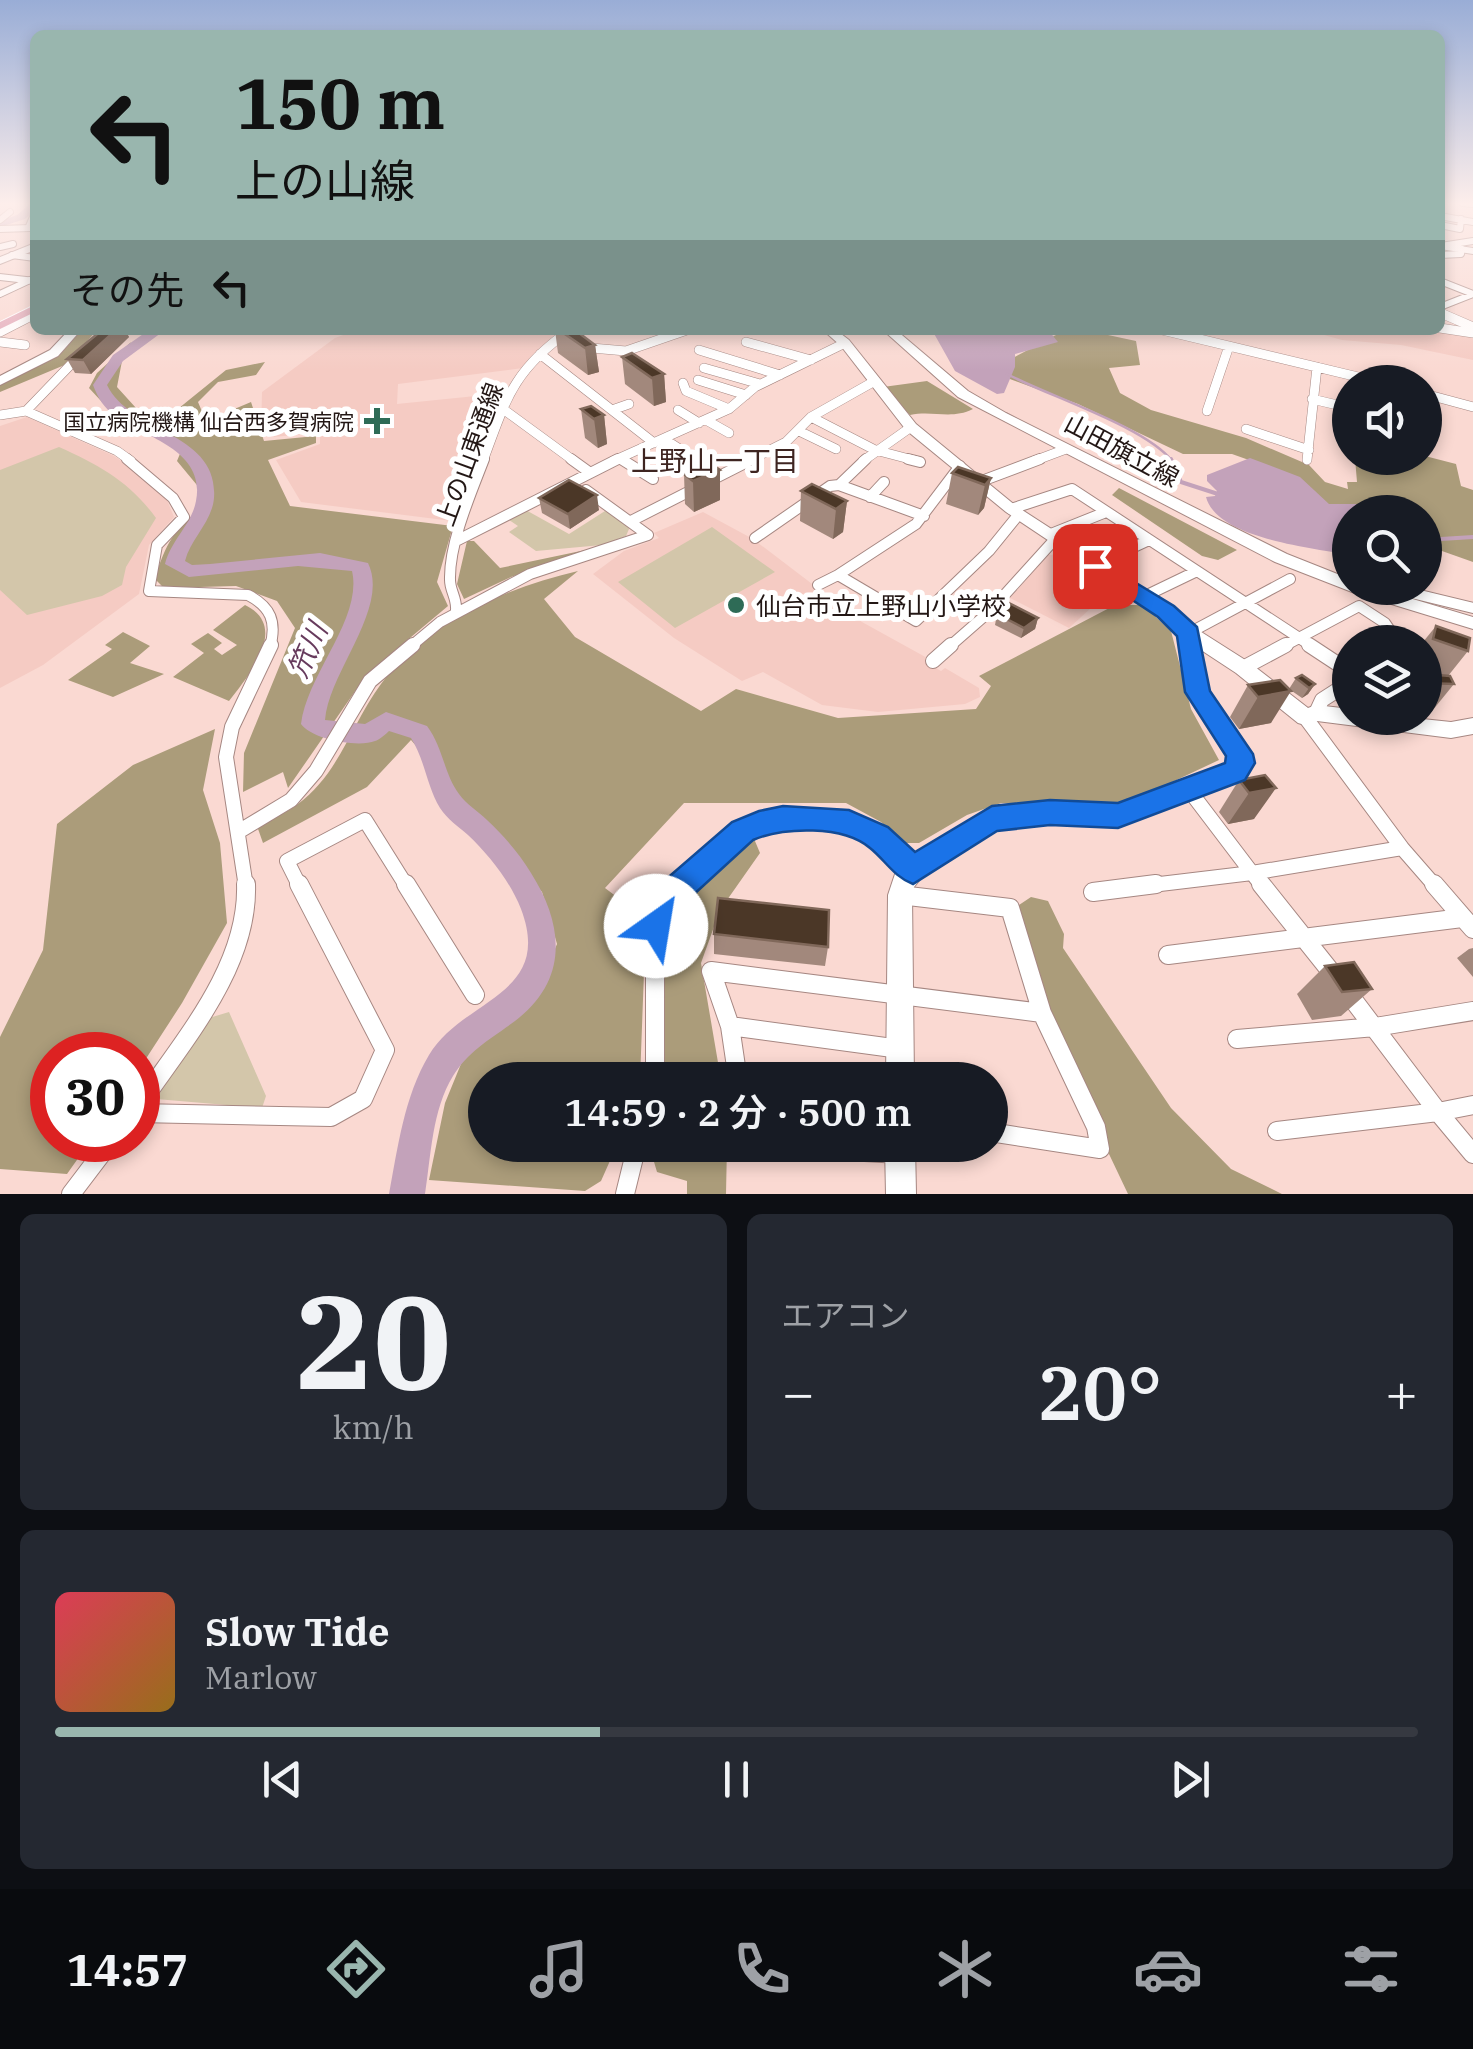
<!DOCTYPE html>
<html lang="ja">
<head>
<meta charset="utf-8">
<style>
	:root { --surface:#171b24; --page:#242831; --text:#f1f3f6; --muted:#9ea1a6; --line:#363941; --accent:#99b6ae }
	body { margin:0; font-family:"IBM Plex Serif","Noto Sans JP",serif; background:var(--page); color:var(--text); height:100vh; display:flex; flex-direction:column; font-size:38px; white-space:nowrap }
	* { box-sizing:border-box; margin:0 }
	p { font-size:32px; color:var(--muted) }
	.icon { flex:none; width:55px; height:55px; fill:none; stroke:currentColor; stroke-width:2; stroke-linecap:round; stroke-linejoin:round }
	.map { position:relative; height:1194px; overflow:hidden }
	.panel { display:flex; flex-direction:column; gap:20px; padding:20px; background:#0d0f14; flex:1 }
	.panel>* { flex:none }
	.banner { position:absolute; left:30px; top:30px; width:1415px; height:305px; border-radius:15px; box-shadow:0 5px 15px #0003; background:#99b6ae; color:#111; overflow:hidden }
	.tools { position:absolute; left:1332px; top:365px; display:grid; gap:20px }
	.tools a { display:grid; place-items:center; width:110px; height:110px; border-radius:50%; background:var(--surface); box-shadow:0 5px 15px #0003; font-size:50px }
	.speed { position:absolute; left:30px; top:1032px; display:flex; gap:20px; font-size:50px; font-weight:700; text-align:center }
	.speed>* { display:grid; place-content:center; width:130px; height:130px; border-radius:50%; background:var(--surface); box-shadow:0 5px 15px #0003; line-height:1 }
	.speed .limit { border:15px solid #d22; background:#fff; color:#111 }
	.pin { position:absolute; display:grid; place-items:center; width:85px; height:85px; color:#fff; margin:-42px; border-radius:20px; box-shadow:0 5px 15px #0006 }
	.me { position:absolute; width:110px; margin:-55px; rotate:32deg; stroke-linejoin:round; filter:drop-shadow(0 0 8px #0008) }
	.turn { display:flex; align-items:center; gap:35px; height:210px; padding:0 40px; font-size:45px }
	.turn .icon { width:130px; height:130px; stroke-width:2.5 }
	.turn b { display:block; font-size:70px; line-height:85px }
	.then { display:flex; align-items:center; height:95px; padding:0 40px; background:#0003; gap:20px; font-size:38px }
	.big { font-size:75px; font-weight:600; line-height:1.1 }
	.panel .card { flex:1; display:flex; flex-direction:column; justify-content:center; gap:15px; min-width:0; padding:0 35px; border-radius:15px; background:var(--page) }
	.panel .dial { align-items:center; gap:0 }
	.dial b { font-size:130px; line-height:1 }
	.song { display:flex; align-items:center; gap:30px }
	.cover { width:120px; height:120px; border-radius:15px; background:linear-gradient(135deg,hsl(350 70% 55%),hsl(40 70% 35%)) }
	.played { height:10px; border-radius:5px; background:linear-gradient(90deg,var(--accent) 40%,var(--line) 40%) }
	.keys { display:flex; justify-content:space-around; direction:ltr }
	.heat { display:flex; justify-content:space-between; align-items:center; font-size:55px; direction:ltr }
	.panel .tiles { flex:1; display:grid; gap:20px; grid-template-columns:1fr 1fr }
	.card:last-child { grid-column:span 2 }
	.trip { position:absolute; left:468px; top:1062px; width:540px; height:100px; border-radius:50px; background:var(--surface); box-shadow:0 5px 15px #0003; font-weight:600; line-height:100px; text-align:center }
	.tab-bar { display:flex; height:160px; justify-content:space-around; align-items:center; background:#090b0e; color:var(--muted) }
	.tab-bar .icon { width:70px; height:70px }
	.tab-bar .current { color:var(--accent) }
	.tab-bar b { font-size:45px; color:var(--text) }
	.map>svg:first-child { display:block }
</style>
</head>
<body>
<div class="map">
<svg width="1473" height="1194" viewBox="0 0 1473 1194">
	<rect width="100%" height="100%" fill="#fad9d2"/>
	<!-- built -->
	<path fill="#f5cbc3" d="M357 330H565L541 347 523 368 398 384 397 404 505 393 481 450 460 522 301 502 276 460 320 444V433L272 437 261 434 262 392 335 338Z
		M1306 330H1440L1473 336V360L1401 345 1342 340Z
		M27 417 114 456 142 475 167 500 174 517 149 545 139 594 43 665 0 688V426Z
		M703 512 753 539 862 622 929 659V664L941 671 945 668 979 688 980 697 965 704 878 712 822 705 763 672 742 681 674 638 593 574 624 551 659 538 654 533Z
		M1060 554 1113 588 1069 628 1010 598 1048 555Z"/>
	<!-- green -->
	<path fill="#d3c6aa" d="M59 447C99 465 129 481 156 518L126 567 122 585 102 596 27 615 0 590V470Z
		M524 509 569 534 605 511 627 522 629 529 626 536 602 545 536 551 509 532 518 526 506 518Z
		M712 527 775 572 675 628 618 582Z
		M229 1012 266 1096 262 1108 156 1099 209 1018Z"/>
	<!-- forest -->
	<path fill="#ab9c7a" d="M78 330H97L67 364 0 392V383L23 373Z
		M1055 330H1107L1108 335 1136 341 1140 365 1109 368 1120 393 1151 410 1246 438 1309 465 1325 482 1348 489 1347 482H1357L1355 458 1385 461 1387 458 1425 456 1456 464 1461 486 1473 490V562L1425 545V512H1333L1288 474 1232 454H1183L1078 404 999 375 1009 360 1056 335Z
		M131 342 122 361 117 387 136 408 163 421 226 370 265 362 256 375 218 382 198 402 206 421 251 402 264 441 316 436V443L268 460 290 506 453 526 437 582 448 606 367 674 288 788 283 772 243 792 244 753 295 628 277 601 236 586 164 588 155 579C166 540 178 524 211 502L177 461 184 444 115 416 89 388 97 373Z
		M927 381 973 409C951 420 933 410 910 415L883 387Z
		M1119 488 1237 550 1218 560 1202 556 1112 495Z
		M467 541H474L500 568 595 548 511 577 464 599 457 584Z
		M578 571 544 599 575 637 701 711 736 689 838 718 976 709 991 686 979 676 1115 605H1143L1171 631 1191 709 1219 760 1117 808 1001 803 967 815 919 843H903L881 822 846 803H684L605 888 646 919 640 1080H485V1145H617L601 1181 585 1191 429 1180 445 1103 463 1059 539 986 557 944 542 892 411 740 367 787 263 843 257 826C271 819 286 813 298 804 339 774 352 723 381 684 428 620 504 589 578 571Z
		M245 605C290 627 249 675 229 701L173 677 204 653 191 644 208 633 222 643 214 649 222 655 237 645 213 630Z
		M123 632 150 646 130 663 164 674 113 697 68 680 112 649 105 645Z
		M215 729 203 790 220 843 227 923 182 1003 138 1071V1055H52V1140H91L67 1174 0 1169V1037L43 950 57 824 133 765Z
		M752 834 760 853 720 910 701 963 721 1080H665L662 933 669 908Z
		M1031 897 1048 901 1064 934 1063 948 1171 1108 1231 1169 1282 1194H1128L1109 1154 1104 1125 1052 1014 1016 907Z
		M649 1145H727L726 1194H687V1181L657 1172Z"/>
	<!-- water -->
	<path fill="#c3a2ba" d="M932 330H1048L1058 342 1015 354V367L1004 393 997 394 955 371Z
		M1250 458 1300 477 1329 504H1384L1427 512H1350V555C1314 548 1217 539 1206 497L1215 496 1217 491 1207 481V475Z"/>
	<g fill="none" stroke-linecap="round" stroke-linejoin="round">
		<!-- stream-far1 -->
		<path stroke="#c3a2ba" stroke-width="2.5" d="M1007 374C1048 396 1146 427 1172 461"/>
		<!-- stream -->
		<path stroke="#c3a2ba" stroke-width="4" d="M1171 459 1181 482 1218 494
			M1425 540 1473 537"/>
		<!-- river -->
		<path fill="#c3a2ba" fill-rule="evenodd" d="M31 203H35V210L25 219 0 227V221L17 215Z
			M149 330H165L123 361 107 385C130 433 219 432 214 498 212 522 191 538 185 561L192 565 210 564 320 553 368 563C390 608 329 671 325 720L365 724 386 712 427 726C443 747 444 774 459 794 467 805 478 811 487 820 504 836 519 853 531 873 564 925 569 980 515 1021 492 1038 468 1051 453 1076 432 1110 431 1156 425 1194H389C398 1147 404 1097 429 1055 463 998 554 996 521 909 510 881 489 855 468 835 458 826 448 820 440 808 427 787 425 760 411 738L389 731C386 734 379 740 375 741 358 748 311 739 301 724 307 674 363 618 352 571L298 566 189 577 165 564C171 540 192 524 196 501 206 450 146 438 115 416 104 408 98 398 93 385L113 355Z"/>
		<!-- street-far4 casing -->
		<g stroke="#a68782" stroke-width="8">
			<path id="street-far4" d="M1463 203 1473 204
				M1440 216 1473 222
				M0 220 10 212
				M1440 225 1460 229 1461 219
				M0 229 30 228
				M1441 246 1473 241
				M0 247 13 244
				M12 255 35 258
				M1440 255 1461 254 1462 249
				M1440 281 1473 294
				M0 294 30 280
				M1440 307 1473 294
				M1440 313 1449 317
				M30 317 35 314"/>
		</g>
		<!-- street-far3 casing -->
		<g stroke="#a68782" stroke-width="10">
			<path id="street-far3" d="M1443 314 1473 327
				M1440 328 1473 333
				M1162 330 1379 382
				M0 332 35 314
				M0 342 25 345
				M746 342 811 360
				M580 347 626 351 687 330
				M699 350 780 375
				M540 354 654 443
				M704 368 760 384
				M698 380 746 395
				M683 383 686 391 729 409
				M1425 394 1473 407
				M1312 399 1350 408
				M503 409 574 461
				M612 410 629 404
				M678 410 699 423
				M26 411 78 357
				M1207 411 1229 346
				M0 415 26 411 117 451 131 461
				M811 417 875 450 917 461
				M706 420 729 433
				M1246 429 1309 450
				M799 431 836 449
				M664 439 697 460
				M620 458 625 461
				M1307 460 1317 367
				M483 461C506 399 513 370 570 330
				M613 461 729 409 755 387 845 343
				M748 461 786 442 811 417 873 382
				M863 461 911 427
				M1034 461 1066 449"/>
		</g>
		<!-- street-far2 casing -->
		<g stroke="#a68782" stroke-width="12">
			<path id="street-far2" d="M127 459 173 498 184 517 157 545 149 591 248 595C271 607 277 622 270 647
				M571 459 589 472
				M621 459 653 479
				M908 459 920 462
				M960 466 916 524 838 575 916 621 989 551 1019 514
				M979 482 1040 459
				M839 485 924 516
				M870 497 884 482
				M1011 509 1072 489 1313 647
				M631 521 753 459
				M1051 534 1106 512
				M755 538 830 486 839 485 866 459
				M458 540 618 459
				M1095 565 1149 540
				M818 585 838 575
				M1391 588 1473 608
				M1143 597 1197 571
				M456 610C457 598 450 591 450 580 449 543 471 493 484 459
				M1189 633 1290 579
				M410 647 440 622 530 574 648 535 586 490
				M949 647 989 612 1056 538
				M1282 647 1359 606 1385 623 1398 642"/>
		</g>
		<!-- street-far1 casing -->
		<g stroke="#a68782" stroke-width="16">
			<path id="street-far1" d="M1309 645 1350 672
				M933 661 951 645
				M1243 668 1286 645
				M1316 713 1322 700 1350 682
				M1305 717 1402 848 1436 887
				M1189 790 1252 873
				M238 832 291 800 316 771 370 681 413 645
				M246 887 226 757 232 727 271 645
				M300 887 287 861 365 820 407 887
				M679 887 743 831 783 819H827L867 828 913 870
				M1135 887 1252 873
				M1263 887 1252 873 1402 848"/>
		</g>
		<!-- street casing -->
		<g stroke="#a68782" stroke-width="20">
			<path id="street" d="M406 884 475 995
				M1261 884 1336 978
				M1434 884 1473 929
				M1093 892 1156 884
				M900 895 1010 908 1042 1013 1096 1127 1100 1149 990 1132
				M1168 955 1462 918
				M1348 993 1438 1112 1473 1105
				M730 1026 900 1049
				M1237 1039 1375 1027 1473 1011
				M655 1080V927L668 897 682 884
				M738 1080 730 1026 711 971 1042 1013
				M138 1107C182 1042 249 967 246 884
				M138 1113 331 1117 363 1099 385 1050 299 884
				M1277 1131 1438 1112 1473 1154
				M739 1145 900 1154
				M71 1194 112 1140
				M625 1194 637 1145"/>
		</g>
		<!-- secondary casing -->
		<g stroke="#a68782" stroke-width="2">
			<path id="secondary" d="M35 211V233L25 228 31 214Z
				M35 243V250L0 264V257Z
				M1440 243 1473 248V254L1440 249Z
				M0 274 35 278V284L0 280Z
				M69 330H81L58 356 0 385V376L50 350Z
				M823 330H836L849 340 916 424 1016 506 1172 607 1195 628 1250 663 1308 708 1316 705 1350 709V718H1413L1451 722 1473 718V734L1451 738 1317 721 1305 725 1298 723 1236 673 1201 650 1208 691 1246 748 1252 763 1243 777 1118 826 1050 823 996 828 921 878 914 887 912 895 914 1080H886L888 895 895 874 905 862 992 809 1050 803 1118 806 1227 765 1230 761 1188 692 1180 635 1160 615 1006 512 906 430 841 346Z
				M883 330H896L968 391 1006 413 1287 554 1350 579V588H1376L1473 617V629L1352 592 1275 562 958 397Z
				M885 1145H915L916 1194H886Z"/>
		</g>
		<!-- primary casing -->
		<g stroke="#fff" stroke-width="2">
			<path id="primary" d="M35 305V312L0 329V322Z"/>
		</g>
		<!-- street-far4 -->
		<use href="#street-far4" stroke="#fff" stroke-width="6"/>
		<!-- street-far3 -->
		<use href="#street-far3" stroke="#fff" stroke-width="9"/>
		<!-- street-far2 -->
		<use href="#street-far2" stroke="#fff" stroke-width="10"/>
		<!-- street-far1 -->
		<use href="#street-far1" stroke="#fff" stroke-width="14"/>
		<!-- street -->
		<use href="#street" stroke="#fff" stroke-width="18"/>
		<!-- secondary -->
		<use href="#secondary" fill="#fff" fill-rule="evenodd"/>
		<!-- primary -->
		<use href="#primary" fill="#e4acbb" fill-rule="evenodd"/>
	</g>
	<!-- wall -->
	<path fill="#a2887c" d="M102 330H125L129 337 91 374 75 373 67 359Z
		M555 330H575L595 345 599 372 588 375 558 353Z
		M622 357 664 374 666 402 654 406 625 384Z
		M581 409 604 415 607 444 598 448 585 438Z
		M720 470V500L694 512 685 504 684 474Z
		M952 473 991 478 984 508 978 515 946 504Z
		M801 491 847 501 843 532 833 539 800 521Z
		M539 498 599 510 570 529 542 513Z
		M997 614 1038 618 1035 629 1021 638 995 625Z
		M1436 626 1468 651 1448 676 1454 684 1428 716H1425V642H1423Z
		M1296 678 1315 684 1308 694 1302 698 1289 689Z
		M1280 680 1271 723 1239 729 1230 717 1248 685Z
		M1350 690V706L1345 705 1344 698Z
		M1265 775 1254 819 1228 824 1219 812 1239 780Z
		M714 934 828 947 825 966 714 954Z
		M1473 948V977L1457 958 1469 949Z
		M1325 966 1372 989 1341 1016 1312 1020 1297 994Z"/>
	<!-- shaded-wall -->
	<path fill="#80685a" d="M116 330H125L129 337 91 374 83 360Z
		M595 345 599 372 588 375 585 348Z
		M664 374 666 402 654 406 652 378Z
		M604 415 607 444 598 448 594 419Z
		M720 470V500L694 512 693 481Z
		M991 478 984 508 978 515 985 485Z
		M597 495 599 510 570 529 568 514Z
		M847 501 843 532 833 539 836 509Z
		M1038 618 1035 629 1021 638 1024 628Z
		M1315 684 1308 694 1302 698 1309 688Z
		M1291 691 1271 723 1239 729 1258 697Z
		M1276 788 1254 819 1228 824 1249 793Z"/>
	<!-- building -->
	<path fill="#4b3727" stroke="#80685a" stroke-width="2.5" d="M102 330H116L83 360 67 359Z
		M559 330H575L595 345 585 348Z
		M632 353 664 374 652 378 622 357Z
		M591 406 604 415 594 419 581 409Z
		M710 463 720 470 693 481 684 474Z
		M958 467 991 478 985 485 952 473Z
		M569 480 597 495 568 514 539 498Z
		M812 484 847 501 836 509 801 491Z
		M1009 603 1038 618 1024 628 997 614Z
		M1436 626 1470 638 1468 651 1433 639Z
		M1425 674 1450 676 1454 684 1425 683Z
		M1302 675 1315 684 1309 688 1296 678Z
		M1280 680 1291 691 1258 697 1248 685Z
		M1265 775 1276 788 1249 793 1239 780Z
		M718 898 829 910 828 947 714 934Z
		M1354 962 1372 989 1342 992 1325 966Z"/>
	<!-- sky -->
	<linearGradient id="sky" x2="0" y2="1"><stop stop-color="#99add6"/><stop offset="0.55" stop-color="#fdeeeb"/><stop offset="1" stop-color="#fdeeeb" stop-opacity="0"/></linearGradient>
	<rect width="1473" height="370" fill="url(#sky)"/>
	<!-- route -->
	<path fill="#1a73e8" stroke="#114b97" stroke-width="2.5" d="M1095 558 1174 606 1197 627 1210 691 1253 754 1255 763 1245 780 1118 828 1050 825 997 831 913 884C894 877 885 860 870 848 843 825 784 827 753 840L680 907 667 937 656 942 644 937 639 926 657 887 732 822 759 811 783 806 849 810 888 827 915 852 992 806 1050 800 1118 803 1225 763 1226 756 1185 692 1177 636 1158 617 1087 570 1084 566 1087 561Z"/>
	<!-- markers -->
	<g fill="#2e6b56" stroke="#fff" stroke-width="4">
		<path d="M372 406h10v10h10v10h-10v10h-10v-10h-10v-10h10z"/>
		<circle cx="736" cy="605" r="10"/>
	</g>
	<g text-anchor="middle" dominant-baseline="central" stroke-width="10" stroke-linejoin="round" paint-order="stroke">
		<!-- far-poi labels -->
		<g font-size="22" fill="#231715" stroke="#fff" text-anchor="end">
			<text x="354" y="421">国立病院機構 仙台西多賀病院</text>
		</g>
		<!-- street labels -->
		<g font-size="25" fill="#231715" stroke="#fff">
			<text transform="translate(1122 450) rotate(28)">山田旗立線</text>
			<text transform="translate(469 454) rotate(-70)">上の山東通線</text>
		</g>
		<!-- poi labels -->
		<g font-size="25" fill="#231715" stroke="#fff" text-anchor="start">
			<text x="756" y="605">仙台市立上野山小学校</text>
		</g>
		<!-- neighbourhood labels -->
		<g font-size="28" fill="#3e2521" stroke="#fff">
			<text x="715" y="460">上野山一丁目</text>
		</g>
		<!-- water labels -->
		<g font-size="28" font-style="italic" fill="#673b5d" stroke="#fff">
			<text transform="translate(307 650) rotate(-66)">笊川</text>
		</g>
	</g>
</svg>
<div class="tools">
<a><svg class="icon" aria-label="sound" viewBox="0 0 24 24"><path d="M4 9h4l5-4v14l-5-4H4zM17 9q2 3 0 6"/></svg></a>
<a><svg class="icon" aria-label="search" viewBox="0 0 24 24"><circle cx="10" cy="10" r="6"/><path d="M15 15l6 6"/></svg></a>
<a><svg class="icon" aria-label="layers" viewBox="0 0 24 24"><path d="M12 4l9 5-9 5-9-5zM3 14l9 5 9-5"/></svg></a>
</div>
<div class="speed"><div class="limit">30</div></div>
<div class="pin" style="left:1095px;top:566px;background:#d93025"><svg class="icon" aria-label="arrive" viewBox="0 0 24 24"><path d="M6 21V4h12l-3 4 3 4H6"/></svg></div>
<svg class="me" style="left:656px;top:926px" viewBox="-20 -20 40 40"><circle r="19" fill="#fff"/><path d="M0-13L10 11 0 6-10 11z" fill="#1a73e8"/></svg>
<div class="trip">14:59 · 2 分 · 500 m</div>
<div class="banner">
<div class="turn"><svg class="icon" aria-label="left" viewBox="0 0 24 24"><path d="M17 20v-9H6M10 6l-5 5 5 5"/></svg><div><b>150 m</b>上の山線</div></div>
<div class="then">その先<svg class="icon" aria-label="left" viewBox="0 0 24 24"><path d="M17 20v-9H6M10 6l-5 5 5 5"/></svg></div>
</div>
</div>
<section class="panel">
<div class="tiles">
<div class="card dial"><b>20</b><p>km/h</p></div>
<div class="card"><p>エアコン</p>
<div class="heat"><a>−</a><b class="big">20°</b><a>+</a></div>
</div>
<div class="card">
<div class="song"><i class="cover"></i><div><b>Slow Tide</b><p>Marlow</p></div></div>
<div class="played"></div>
<div class="keys"><svg class="icon" aria-label="previous" viewBox="0 0 24 24"><path d="M18 5L8 12l10 7zM5 5v14"/></svg><svg class="icon" aria-label="pause" viewBox="0 0 24 24"><path d="M8 5v14M16 5v14"/></svg><svg class="icon" aria-label="next" viewBox="0 0 24 24"><path d="M6 5l10 7-10 7zM19 5v14"/></svg></div>
</div>
</div>
</section>
<nav class="tab-bar">
<b>14:57</b>
<svg class="icon current" aria-label="directions" viewBox="0 0 24 24"><path d="M12 3l9 9-9 9-9-9zM9 14v-3h6M13 9l2 2-2 2"/></svg>
<svg class="icon" aria-label="music" viewBox="0 0 24 24"><path d="M9 18V5l10-2v13"/><circle cx="6" cy="18" r="3"/><circle cx="16" cy="16" r="3"/></svg>
<svg class="icon" aria-label="phone" viewBox="0 0 24 24"><path d="M5 4h4l2 5-3 2q2 4 5 5l2-3 5 2v4C11 20 4 13 5 4z"/></svg>
<svg class="icon" aria-label="climate" viewBox="0 0 24 24"><path d="M12 3v18M4 7l16 10M4 17L20 7"/></svg>
<svg class="icon" aria-label="car" viewBox="0 0 24 24"><path d="M5 17H2v-5l4-1 3-4h7l3 4 3 1v5h-3M9 17h6M6 11h13"/><circle cx="7" cy="17" r="2"/><circle cx="17" cy="17" r="2"/></svg>
<svg class="icon" aria-label="filters" viewBox="0 0 24 24"><path d="M4 7h16M4 17h16"/><circle cx="9" cy="7" r="2"/><circle cx="15" cy="17" r="2"/></svg>
</nav>
</body>
</html>
